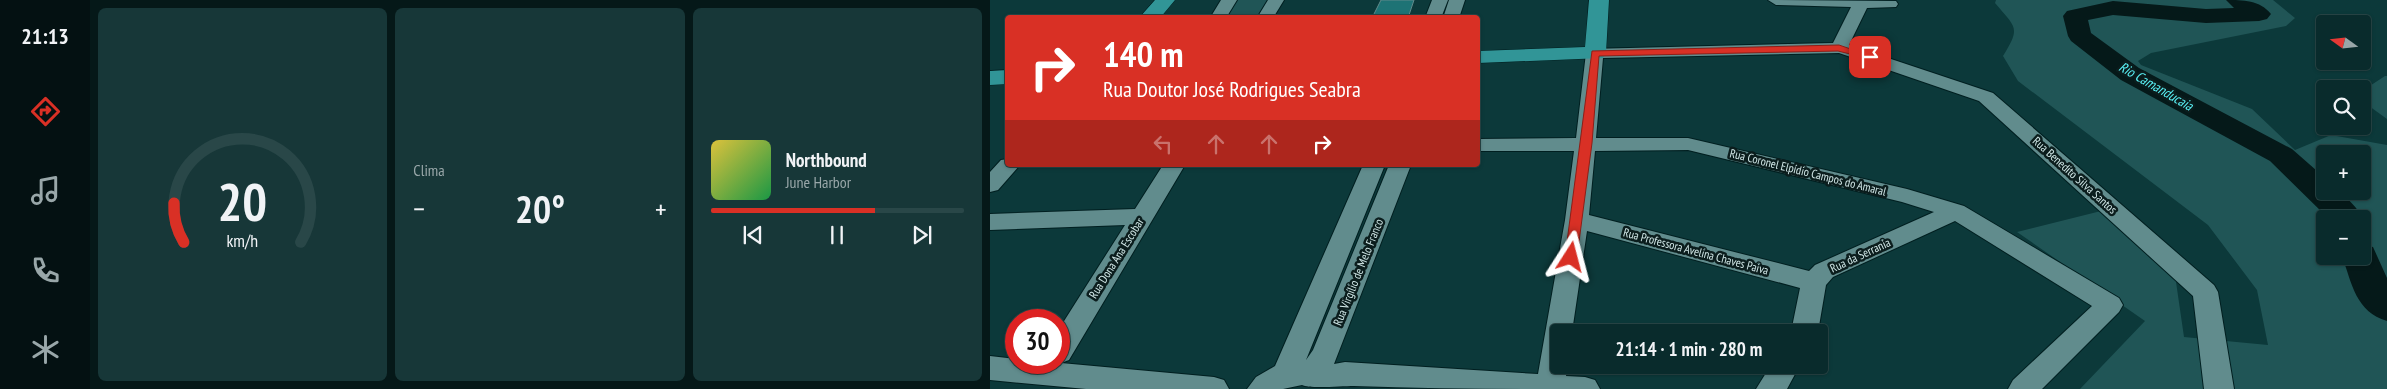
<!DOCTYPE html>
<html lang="pt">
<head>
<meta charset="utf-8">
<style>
	:root { --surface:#092b2c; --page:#173738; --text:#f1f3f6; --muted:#99a7a9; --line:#294748; --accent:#d93025 }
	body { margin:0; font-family:"PT Sans Narrow",sans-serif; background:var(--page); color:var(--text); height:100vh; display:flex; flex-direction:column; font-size:19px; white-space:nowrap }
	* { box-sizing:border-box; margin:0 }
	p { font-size:16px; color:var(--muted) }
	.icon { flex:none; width:28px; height:28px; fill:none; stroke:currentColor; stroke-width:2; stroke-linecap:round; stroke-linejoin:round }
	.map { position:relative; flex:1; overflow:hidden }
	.details { display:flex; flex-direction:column; gap:8px; padding:8px; background:#051818; width:900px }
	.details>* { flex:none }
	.hud { position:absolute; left:15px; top:15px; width:475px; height:152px; border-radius:5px; box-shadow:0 1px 4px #0004,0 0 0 1px var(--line); background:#d93025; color:#fff; overflow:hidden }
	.needle { width:32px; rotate:285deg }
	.tools { position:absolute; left:1326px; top:15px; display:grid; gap:10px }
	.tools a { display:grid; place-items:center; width:55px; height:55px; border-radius:5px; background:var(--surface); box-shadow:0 1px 4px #0004,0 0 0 1px var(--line); font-size:25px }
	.speed { position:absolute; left:15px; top:309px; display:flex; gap:10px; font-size:25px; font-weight:700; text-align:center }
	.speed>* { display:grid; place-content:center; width:65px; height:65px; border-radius:50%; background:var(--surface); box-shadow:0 1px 4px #0004,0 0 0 1px var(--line); line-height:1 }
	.speed .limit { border:8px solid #d22; background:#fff; color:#111 }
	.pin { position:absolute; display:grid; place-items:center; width:42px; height:42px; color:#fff; margin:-21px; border-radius:10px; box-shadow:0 2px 8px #0006 }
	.me { position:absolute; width:55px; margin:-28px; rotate:9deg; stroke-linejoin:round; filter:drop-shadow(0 0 4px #0008) }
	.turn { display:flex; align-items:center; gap:18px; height:105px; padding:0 15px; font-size:22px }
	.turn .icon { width:65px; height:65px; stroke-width:2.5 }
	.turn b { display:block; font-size:35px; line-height:42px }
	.lanes { display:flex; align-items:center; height:48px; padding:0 15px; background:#0003; justify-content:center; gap:25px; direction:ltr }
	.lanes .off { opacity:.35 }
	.big { font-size:38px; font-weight:700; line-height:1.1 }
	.details .card { flex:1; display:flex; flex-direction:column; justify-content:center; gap:8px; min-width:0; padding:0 18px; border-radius:8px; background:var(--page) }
	.details .dial { align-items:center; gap:0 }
	.dial svg { height:130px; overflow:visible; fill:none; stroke:var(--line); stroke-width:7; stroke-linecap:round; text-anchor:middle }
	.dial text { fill:var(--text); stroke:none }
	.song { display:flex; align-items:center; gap:15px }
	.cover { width:60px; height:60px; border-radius:8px; background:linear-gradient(135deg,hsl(50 70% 55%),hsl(140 70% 35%)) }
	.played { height:5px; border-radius:2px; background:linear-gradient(90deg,var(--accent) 65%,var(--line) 65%) }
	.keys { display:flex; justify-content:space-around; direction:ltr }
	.heat { display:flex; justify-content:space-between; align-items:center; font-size:28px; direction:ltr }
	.details .tiles { flex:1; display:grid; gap:8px; grid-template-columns:repeat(3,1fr) }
	.trip { position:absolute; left:560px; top:324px; width:278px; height:50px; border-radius:5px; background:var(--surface); box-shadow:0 1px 4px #0004,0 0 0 1px var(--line); font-weight:700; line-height:50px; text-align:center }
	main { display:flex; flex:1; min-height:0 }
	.tab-bar { display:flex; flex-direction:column; width:90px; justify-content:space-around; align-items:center; background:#041112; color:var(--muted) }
	.tab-bar .icon { width:35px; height:35px }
	.tab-bar .selected { color:var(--accent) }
	.tab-bar b { font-size:22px; color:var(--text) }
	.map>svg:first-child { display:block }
</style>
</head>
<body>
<main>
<nav class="tab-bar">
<b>21:13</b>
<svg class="icon selected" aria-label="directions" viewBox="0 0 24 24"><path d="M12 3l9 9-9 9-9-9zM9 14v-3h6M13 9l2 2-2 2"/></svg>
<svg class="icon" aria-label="music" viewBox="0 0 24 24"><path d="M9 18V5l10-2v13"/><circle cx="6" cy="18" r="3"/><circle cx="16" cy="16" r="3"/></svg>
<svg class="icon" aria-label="phone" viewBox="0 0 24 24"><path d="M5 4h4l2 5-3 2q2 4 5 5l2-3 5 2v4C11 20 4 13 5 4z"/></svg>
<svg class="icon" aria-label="climate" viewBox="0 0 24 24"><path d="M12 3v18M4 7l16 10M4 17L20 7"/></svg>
</nav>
<section class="details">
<div class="tiles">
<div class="card dial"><svg viewBox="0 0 100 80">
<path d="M14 69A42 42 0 1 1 86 69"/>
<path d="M14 69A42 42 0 0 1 8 45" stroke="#d93025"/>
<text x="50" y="56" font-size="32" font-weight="700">20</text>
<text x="50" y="72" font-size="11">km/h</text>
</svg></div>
<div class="card"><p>Clima</p>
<div class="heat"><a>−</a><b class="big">20°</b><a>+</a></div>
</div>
<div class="card">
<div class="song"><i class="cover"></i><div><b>Northbound</b><p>June Harbor</p></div></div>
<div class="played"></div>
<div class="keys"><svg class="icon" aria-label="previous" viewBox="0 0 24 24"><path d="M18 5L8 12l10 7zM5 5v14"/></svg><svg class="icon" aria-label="pause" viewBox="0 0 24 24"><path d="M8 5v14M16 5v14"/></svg><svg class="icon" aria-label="next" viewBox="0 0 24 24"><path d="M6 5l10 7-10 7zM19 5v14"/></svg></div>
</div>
</div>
</section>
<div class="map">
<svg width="1397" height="389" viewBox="0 0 1397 389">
	<rect width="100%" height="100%" fill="#0c393a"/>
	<!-- green -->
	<path fill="#205556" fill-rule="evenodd" d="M242 0H284L272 17 230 18Z
		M1006 0H1283L1305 18 1296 26 1161 53 1148 61 1151 65 1262 109 1305 150 1341 135 1397 145V389H1090L1155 321 1027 232 1111 211 1185 275 1194 337 1278 345 1267 290 1218 225 1028 81 1013 56C1031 27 1026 28 1005 3ZM1335 154H1372V191H1335ZM1335 219H1372V256H1335Z
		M1395 76H1397V119L1379 106 1372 91Z"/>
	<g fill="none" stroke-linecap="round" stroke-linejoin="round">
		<!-- river -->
		<path fill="#051919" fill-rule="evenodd" d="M1236 0C1253 0 1270 0 1281 14L1277 19 1269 21 1216 23 1123 15 1098 20 1101 33 1149 68 1302 149 1335 178V191H1349C1359 200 1367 207 1373 219L1372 220 1339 219 1280 161 1131 80 1081 41 1078 36 1073 16 1077 11 1123 1 1216 9 1244 8Z
			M1372 244 1383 247 1397 278V321C1366 312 1362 284 1352 256H1372Z"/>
	</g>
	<!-- building -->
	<path fill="#1e7375" stroke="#608a8b" d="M391 0H424L418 18 383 16Z"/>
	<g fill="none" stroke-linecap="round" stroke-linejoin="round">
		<!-- minor casing -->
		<g stroke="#001f20" stroke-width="2">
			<path id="minor" d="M231 0H247L236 18H220Z
				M278 0H294L283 18H267Z
				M442 0H458L451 18H435Z
				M459 0H475L469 18H453Z
				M778 0 906 1 908 4 906 7 877 8 859 45 1003 93 1224 285 1228 292 1244 389H1214L1203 296 989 101 849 53 613 58 606 138H698L917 189 974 206 1129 298 1133 305 1129 312 1052 389H1018L1023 380 1102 306 965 221 843 277 836 285 828 332H801L810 288 597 231 582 332H569V365H578L576 376 595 377 605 380 610 389C528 389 445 389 364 386 351 386 320 389 312 385L293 389H257L266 377 285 366 373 165H395L316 360 323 350 399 165H421L344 364 355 362 548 374 575 220 584 151H488V139L586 138 596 53 599 49 843 43 861 7 786 5ZM698 150 912 202 944 212 825 265 819 271 599 215 605 151Z
				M18 159V165H30L8 190 0 192V172L11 160Z
				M173 165H195L79 360 71 363 224 377 234 380 239 389H96L0 380V356L26 359V362H69V329L135 225 0 230V214L145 209Z
				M781 365H810L797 389H766Z"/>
		</g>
		<!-- major casing -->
		<g stroke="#001f20" stroke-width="1">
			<path id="major" d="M165 0H185L170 18H149Z
				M599 0H619L616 53 613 58 488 63V51L595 47Z
				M18 70V84L0 85V71Z"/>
		</g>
		<!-- minor -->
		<use href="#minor" fill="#618c8d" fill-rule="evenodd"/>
		<!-- major -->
		<use href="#major" fill="#319597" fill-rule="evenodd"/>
	</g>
	<!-- route -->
	<path fill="#d93025" stroke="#8d1f18" d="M849 45 884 57 880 59 848 51 609 56 602 143 587 257 581 261 577 260 575 257 602 51Z"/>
	<g text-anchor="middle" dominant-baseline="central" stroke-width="5" stroke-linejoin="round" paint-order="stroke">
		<!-- street labels -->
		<g font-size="12" fill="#d1e7e7" stroke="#0b1d1d">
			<text transform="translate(818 172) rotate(14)">Rua Coronel Elpídio Campos do Amaral</text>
			<text transform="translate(1085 175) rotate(42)">Rua Benedito Silva Santos</text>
			<text transform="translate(706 251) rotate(15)">Rua Professora Avelina Chaves Paiva</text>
			<text transform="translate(870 255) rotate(-25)">Rua da Serrania</text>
			<text transform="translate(126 258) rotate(-58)">Rua Dona Ana Escobar</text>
			<text transform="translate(368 272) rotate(-68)">Rua Virgílio de Melo Franco</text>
		</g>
		<!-- water labels -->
		<g font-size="14" font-style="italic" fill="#59f2f6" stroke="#0b1d1d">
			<text transform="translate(1166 86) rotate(30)">Rio Camanducaia</text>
		</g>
	</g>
</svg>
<div class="tools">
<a><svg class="needle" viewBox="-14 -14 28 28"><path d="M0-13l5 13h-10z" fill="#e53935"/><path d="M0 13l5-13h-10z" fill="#99a7a9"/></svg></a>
<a><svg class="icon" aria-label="search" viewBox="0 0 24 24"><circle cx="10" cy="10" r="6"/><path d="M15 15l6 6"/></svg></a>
<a>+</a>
<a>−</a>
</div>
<div class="speed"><div class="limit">30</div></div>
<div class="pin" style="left:880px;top:57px;background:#d93025"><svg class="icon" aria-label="arrive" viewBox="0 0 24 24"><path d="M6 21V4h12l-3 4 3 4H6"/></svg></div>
<svg class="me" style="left:581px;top:257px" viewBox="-20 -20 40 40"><path d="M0-17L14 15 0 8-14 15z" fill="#d93025" stroke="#fff" stroke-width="4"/></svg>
<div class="trip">21:14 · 1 min · 280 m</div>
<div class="hud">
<div class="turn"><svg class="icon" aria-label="right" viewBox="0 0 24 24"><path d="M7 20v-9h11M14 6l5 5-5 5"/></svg><div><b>140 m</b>Rua Doutor José Rodrigues Seabra</div></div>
<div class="lanes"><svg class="icon off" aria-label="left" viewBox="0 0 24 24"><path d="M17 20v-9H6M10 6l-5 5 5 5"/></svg><svg class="icon off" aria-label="ahead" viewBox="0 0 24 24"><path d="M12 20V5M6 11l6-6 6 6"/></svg><svg class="icon off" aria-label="ahead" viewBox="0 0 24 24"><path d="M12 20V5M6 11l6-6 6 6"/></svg><svg class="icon" aria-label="right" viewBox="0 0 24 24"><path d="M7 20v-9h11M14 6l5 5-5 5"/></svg></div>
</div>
</div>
</main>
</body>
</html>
